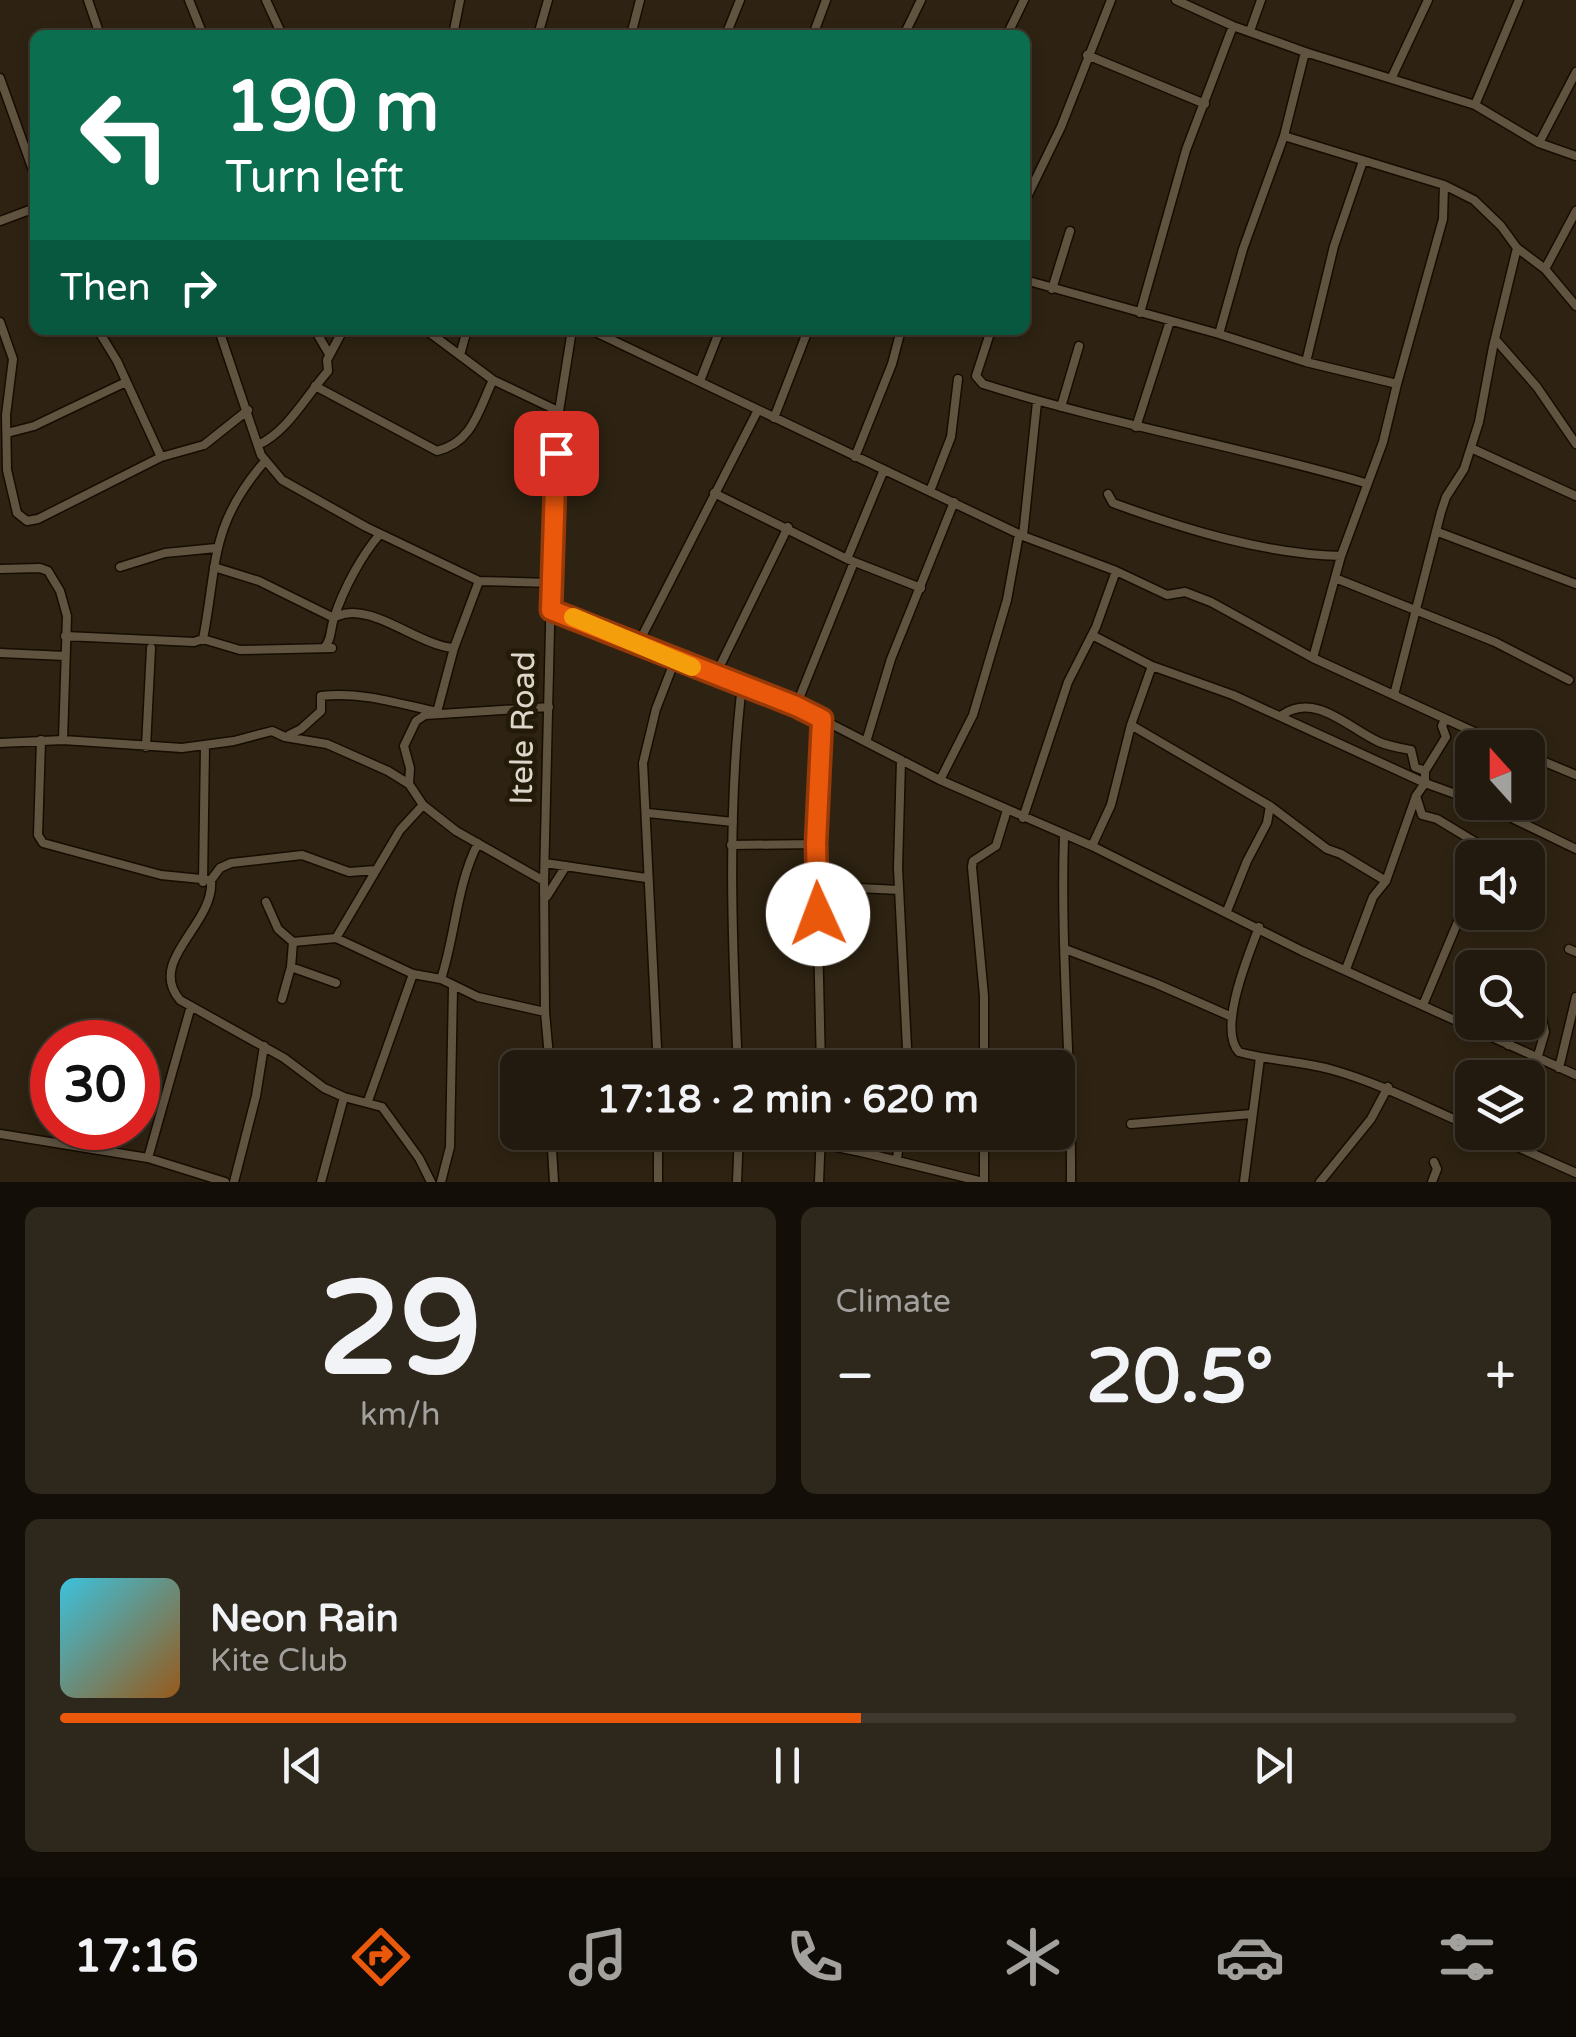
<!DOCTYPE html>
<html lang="en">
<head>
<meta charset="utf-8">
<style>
	:root { --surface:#221a0e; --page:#2e271c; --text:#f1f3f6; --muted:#a2a19e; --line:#3f382e; --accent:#ea580c }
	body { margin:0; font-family:"Varela Round",sans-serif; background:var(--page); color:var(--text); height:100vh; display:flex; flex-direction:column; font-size:38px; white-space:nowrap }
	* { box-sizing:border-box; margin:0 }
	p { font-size:32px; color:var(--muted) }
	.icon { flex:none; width:55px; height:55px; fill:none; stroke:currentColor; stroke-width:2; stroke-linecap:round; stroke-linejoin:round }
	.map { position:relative; height:1182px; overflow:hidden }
	.side { display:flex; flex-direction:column; gap:25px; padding:25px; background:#130e08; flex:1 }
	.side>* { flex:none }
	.top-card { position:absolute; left:30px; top:30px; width:1000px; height:305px; border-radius:15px; box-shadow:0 5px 15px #0003,0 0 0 2px var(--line); background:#0b6e4f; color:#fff; overflow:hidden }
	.needle { width:65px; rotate:339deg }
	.controls { position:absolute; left:1455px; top:730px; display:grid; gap:20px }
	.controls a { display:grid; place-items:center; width:90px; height:90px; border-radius:15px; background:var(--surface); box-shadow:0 5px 15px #0003,0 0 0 2px var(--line); font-size:50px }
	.speed { position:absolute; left:30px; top:1020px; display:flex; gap:20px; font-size:50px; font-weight:700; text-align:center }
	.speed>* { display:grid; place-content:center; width:130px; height:130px; border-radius:50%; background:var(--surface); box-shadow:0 5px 15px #0003,0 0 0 2px var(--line); line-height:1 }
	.speed .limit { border:15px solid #d22; background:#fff; color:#111 }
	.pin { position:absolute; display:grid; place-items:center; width:85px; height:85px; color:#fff; margin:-42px; border-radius:20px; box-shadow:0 5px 15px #0006 }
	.me { position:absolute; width:110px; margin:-55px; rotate:358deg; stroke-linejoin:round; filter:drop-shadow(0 0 8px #0008) }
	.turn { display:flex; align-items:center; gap:35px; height:210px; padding:0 30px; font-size:45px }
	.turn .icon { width:130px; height:130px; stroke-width:2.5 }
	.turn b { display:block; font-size:70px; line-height:85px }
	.then { display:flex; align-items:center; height:95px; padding:0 30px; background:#0003; gap:20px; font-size:38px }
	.big { font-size:75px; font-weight:800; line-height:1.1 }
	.side .widget { flex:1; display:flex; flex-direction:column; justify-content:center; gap:15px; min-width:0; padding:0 35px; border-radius:15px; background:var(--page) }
	.side .dial { align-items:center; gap:0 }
	.dial b { font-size:130px; line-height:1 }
	.song { display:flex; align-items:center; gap:30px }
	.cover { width:120px; height:120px; border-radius:15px; background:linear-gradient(135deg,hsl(190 70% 55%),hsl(30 70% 35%)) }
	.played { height:10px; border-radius:5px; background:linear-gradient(90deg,var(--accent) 55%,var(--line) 55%) }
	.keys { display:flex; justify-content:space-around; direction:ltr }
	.heat { display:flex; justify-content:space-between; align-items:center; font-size:55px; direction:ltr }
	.side .tiles { flex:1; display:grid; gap:25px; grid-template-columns:1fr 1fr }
	.widget:last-child { grid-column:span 2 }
	.trip { position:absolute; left:500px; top:1050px; width:575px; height:100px; border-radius:15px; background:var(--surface); box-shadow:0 5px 15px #0003,0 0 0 2px var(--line); font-weight:800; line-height:100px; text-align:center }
	.tabs { display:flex; height:160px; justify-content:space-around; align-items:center; background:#0e0a06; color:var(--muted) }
	.tabs .icon { width:70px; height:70px }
	.tabs .current { color:var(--accent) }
	.tabs b { font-size:45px; color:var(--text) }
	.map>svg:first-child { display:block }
</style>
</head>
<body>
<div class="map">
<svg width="1576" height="1182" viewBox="0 0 1576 1182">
	<rect width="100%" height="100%" fill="#2e2312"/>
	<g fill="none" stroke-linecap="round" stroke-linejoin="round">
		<!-- minor casing -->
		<g stroke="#160c00" stroke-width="11">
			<path id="minor" d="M88 0 100 35
				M189 0 203 35
				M266 0 282 35
				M1176 0 1233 26 1305 52 1475 105 1539 143 1576 156
				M1250 31 1261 0
				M453 35 460 0
				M538 35 548 0
				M631 35 640 0
				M726 35 740 0
				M813 35 826 0
				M904 35 921 0
				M1007 35 1024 0
				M1305 52 1284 136 1444 185
				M1087 55 1205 104
				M1392 77 1428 0
				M0 78 35 176
				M1475 105 1519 0
				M1539 143 1576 72
				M1025 201 1061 127 1111 0
				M0 221 35 208
				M1545 269 1576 211
				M1025 280 1219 334 1306 362 1397 384 1443 219 1444 185 1474 200 1501 226 1517 248 1545 269 1576 306
				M1052 289 1070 231
				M1140 313 1186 150 1233 26
				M0 322 13 359 6 415 7 470 17 513 27 521 38 519 161 457 204 445 248 410
				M98 330 117 361 161 457
				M219 330 261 455 282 480 366 527 479 581 551 583
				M315 330 329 354
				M426 330 493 380 558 411
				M591 330 1023 536 1116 571 1167 595 1185 592 1211 602 1313 658 1509 748
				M991 330 976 376 983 384C1109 424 1239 446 1365 483
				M1219 334 1243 249 1284 136
				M1495 339 1537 387 1576 444
				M460 355 467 330
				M1306 362 1334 246 1363 161
				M700 381 720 330
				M315 386 437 451C473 442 478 411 493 380
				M1061 407 1079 346
				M774 418 808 330
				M1136 427 1170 321
				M7 433 34 426 126 382
				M258 445C288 431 306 396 328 371L327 360 343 330
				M1471 448 1576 496
				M855 457 892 364 901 330
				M930 491 951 437 958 379
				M714 493 847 559 921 588
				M1108 494 1113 503C1184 529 1264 554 1341 556
				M1438 532 1576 584
				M1023 536 1037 402
				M847 559 883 472
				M120 567 165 553 216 548
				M214 567 259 581 334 618
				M0 569 40 568 48 571 60 591 67 616 63 740
				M1335 578 1495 642 1569 680
				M551 610 796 706 940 780 1092 846 1302 951 1576 1075
				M338 616C370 601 419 646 454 648
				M1092 635 1152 666 1233 695 1425 783 1472 800
				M65 636 194 642 203 639 240 650 332 648
				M203 639C218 562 209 526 265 461
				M638 644 758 410
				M324 648C332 639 330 630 334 618 343 590 361 556 380 534
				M0 653 65 656
				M1313 658 1341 556 1383 442 1397 384
				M715 676 788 527
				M1394 695 1441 512 1446 497 1464 469 1479 422 1493 347 1517 248
				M796 706 854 562
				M437 712 454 648 479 581
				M1282 715C1316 692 1348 728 1379 742 1388 746 1400 748 1411 750L1415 767 1425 771
				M1131 725 1270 806 1327 849 1341 854 1386 881
				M289 735 301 729 321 711V696C362 692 392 702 433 711
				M41 740 38 835 43 843 161 875 211 880
				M866 742 891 659 954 502
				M0 743 63 740 182 748 234 741 272 731 285 737 327 744 388 771 409 784 423 805 456 831 544 881
				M146 747 151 648
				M1528 755 1576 775
				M901 760 898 868 908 1068
				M940 780 973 715 1007 600 1019 534
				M409 784 410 768 404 746 416 721 425 715 549 707
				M1416 796 1422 815 1437 819 1480 845V858
				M1479 802 1576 849
				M648 813 733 822
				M1023 818 1068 682 1096 627 1116 571
				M1064 836C1060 952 1072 1066 1071 1182
				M731 845 816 844
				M1092 846 1111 805 1131 725 1152 666
				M545 863 646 878
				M376 870 349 872 302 855 231 863 220 868 211 880C215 925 146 960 180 1000L284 1058 324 1088 344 1097 382 1107 419 1158 431 1182
				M203 882 205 746
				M817 886 899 890
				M547 896 566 866
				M266 902 278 929 293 942
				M1227 911 1247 861 1267 823 1270 806
				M1259 927C1249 954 1217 1029 1239 1052 1270 1061 1302 1061 1333 1070 1382 1084 1425 1107 1472 1127
				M336 938 400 830 423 805
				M1065 949 1157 984 1232 1017
				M1569 949 1576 952
				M291 967 336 983
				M1346 969 1373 897 1386 881 1416 796 1425 783V771L1446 737 1442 726 1445 719
				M441 979C456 933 456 887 478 843
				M282 999 291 967 293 942 336 938 413 974 441 979 478 997 545 1012
				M1423 1005 1472 888
				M1528 1006 1539 975 1535 957
				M1508 1045 1520 1022
				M1537 1059 1545 1032 1541 1014
				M550 1068 545 1012 544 881 553 501 555 436 572 330
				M658 1068 643 763 656 709 675 660
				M738 1068C732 940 727 812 742 685
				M821 1068 816 844 822 719
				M984 1068V996L972 867 973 861 996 846 1007 810
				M1559 1068 1576 997
				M368 1101 413 974
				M1131 1124 1252 1114
				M551 1132 554 1182
				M762 1132 861 1152 983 1182
				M984 1132V1182
				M1484 1132 1576 1173
				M0 1134 148 1158 225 1182
				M148 1158 191 1006
				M897 1160 900 1132
				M234 1182 256 1096 264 1046
				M321 1182 344 1097
				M441 1182 450 1147 453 987
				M658 1182V1132
				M737 1182 739 1132
				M819 1182 821 1132
				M1244 1182 1260 1058
				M1320 1182 1371 1119 1388 1087
				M1432 1182 1437 1169 1434 1162"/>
		</g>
		<!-- minor -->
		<use href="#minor" stroke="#605441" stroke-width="8"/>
	</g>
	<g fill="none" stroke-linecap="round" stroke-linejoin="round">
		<!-- route casing -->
		<g stroke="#983908" stroke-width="25">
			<path id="route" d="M556 453 551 610 796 706 822 719 816 844 818 914"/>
		</g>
		<!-- route -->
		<use href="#route" stroke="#ea580c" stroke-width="18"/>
		<!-- slow -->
		<path stroke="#f59e0b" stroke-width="18" d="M573 617 692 667"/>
	</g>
	<g text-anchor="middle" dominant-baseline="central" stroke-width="10" stroke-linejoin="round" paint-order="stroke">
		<!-- street labels -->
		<g font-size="32" fill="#ddd6cb" stroke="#241a08">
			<text transform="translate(523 728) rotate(-89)">Itele Road</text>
		</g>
	</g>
</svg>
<div class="controls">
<a><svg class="needle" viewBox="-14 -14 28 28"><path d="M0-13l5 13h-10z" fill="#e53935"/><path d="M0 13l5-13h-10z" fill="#a2a19e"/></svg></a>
<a><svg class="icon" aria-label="sound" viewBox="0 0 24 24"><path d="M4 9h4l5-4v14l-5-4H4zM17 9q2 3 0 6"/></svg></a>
<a><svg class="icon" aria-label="search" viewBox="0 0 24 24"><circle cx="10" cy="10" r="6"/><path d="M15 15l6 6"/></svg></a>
<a><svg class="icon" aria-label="layers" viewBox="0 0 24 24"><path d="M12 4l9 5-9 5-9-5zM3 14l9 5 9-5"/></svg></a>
</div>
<div class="speed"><div class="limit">30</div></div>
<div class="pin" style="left:556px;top:453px;background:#d93025"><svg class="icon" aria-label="arrive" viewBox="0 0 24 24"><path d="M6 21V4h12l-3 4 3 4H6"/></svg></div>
<svg class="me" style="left:818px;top:914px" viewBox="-20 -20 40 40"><circle r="19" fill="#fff"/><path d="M0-13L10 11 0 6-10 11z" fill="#ea580c"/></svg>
<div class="trip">17:18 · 2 min · 620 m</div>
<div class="top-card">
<div class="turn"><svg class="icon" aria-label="left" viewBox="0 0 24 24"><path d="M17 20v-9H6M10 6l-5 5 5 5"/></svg><div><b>190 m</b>Turn left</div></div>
<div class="then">Then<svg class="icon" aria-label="right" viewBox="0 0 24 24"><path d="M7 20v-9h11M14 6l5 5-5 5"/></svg></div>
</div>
</div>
<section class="side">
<div class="tiles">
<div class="widget dial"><b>29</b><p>km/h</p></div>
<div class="widget"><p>Climate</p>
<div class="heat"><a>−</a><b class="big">20.5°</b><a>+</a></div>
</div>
<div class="widget">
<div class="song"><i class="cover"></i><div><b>Neon Rain</b><p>Kite Club</p></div></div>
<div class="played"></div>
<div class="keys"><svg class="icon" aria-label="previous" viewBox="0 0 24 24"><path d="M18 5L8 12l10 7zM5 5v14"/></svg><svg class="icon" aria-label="pause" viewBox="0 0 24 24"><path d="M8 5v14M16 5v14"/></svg><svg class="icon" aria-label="next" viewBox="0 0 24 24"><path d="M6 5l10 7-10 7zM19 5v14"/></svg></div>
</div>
</div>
</section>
<nav class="tabs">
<b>17:16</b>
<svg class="icon current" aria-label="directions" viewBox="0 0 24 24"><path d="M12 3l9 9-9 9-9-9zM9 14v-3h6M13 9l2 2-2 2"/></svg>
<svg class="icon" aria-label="music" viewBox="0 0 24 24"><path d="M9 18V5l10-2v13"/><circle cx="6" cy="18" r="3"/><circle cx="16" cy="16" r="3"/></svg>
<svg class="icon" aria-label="phone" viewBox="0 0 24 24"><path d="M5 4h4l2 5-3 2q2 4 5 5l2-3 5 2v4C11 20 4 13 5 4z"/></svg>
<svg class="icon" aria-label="climate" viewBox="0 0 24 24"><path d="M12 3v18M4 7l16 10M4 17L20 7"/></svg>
<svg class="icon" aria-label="car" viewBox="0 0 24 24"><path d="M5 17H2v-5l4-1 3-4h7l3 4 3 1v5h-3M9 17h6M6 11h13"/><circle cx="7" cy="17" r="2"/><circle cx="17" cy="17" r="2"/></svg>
<svg class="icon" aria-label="filters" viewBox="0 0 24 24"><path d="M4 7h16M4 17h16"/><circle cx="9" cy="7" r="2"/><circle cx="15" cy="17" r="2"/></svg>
</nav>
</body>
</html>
